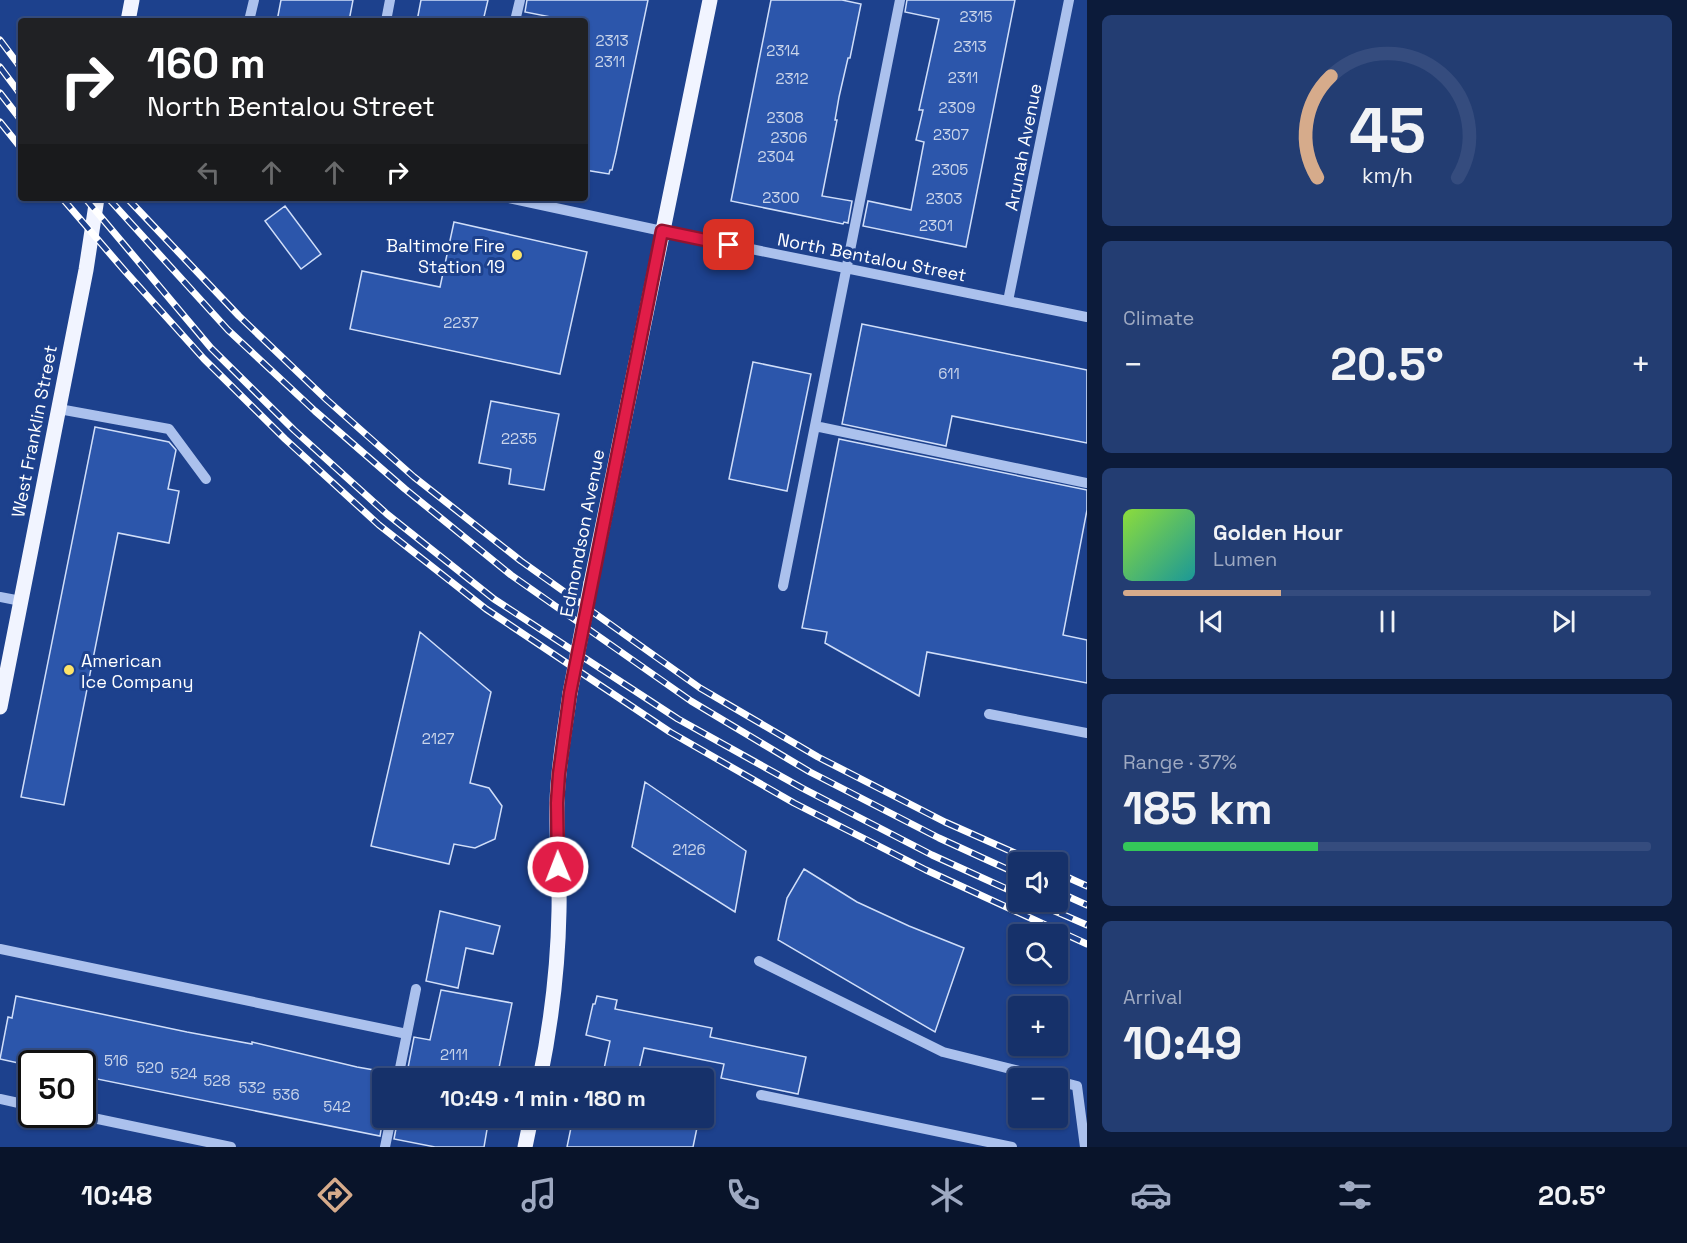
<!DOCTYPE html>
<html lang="en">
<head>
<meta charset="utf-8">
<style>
	:root { --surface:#16316a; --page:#233d72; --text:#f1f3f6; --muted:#9ea9c1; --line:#354c7e; --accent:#d6ab8b }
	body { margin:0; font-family:"Space Grotesk",sans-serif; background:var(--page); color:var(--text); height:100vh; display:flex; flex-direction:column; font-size:22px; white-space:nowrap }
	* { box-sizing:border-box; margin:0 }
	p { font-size:20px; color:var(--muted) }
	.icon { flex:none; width:33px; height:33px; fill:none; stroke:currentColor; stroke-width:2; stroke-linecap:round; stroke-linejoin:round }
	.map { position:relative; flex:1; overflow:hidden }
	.panel { display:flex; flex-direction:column; gap:15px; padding:15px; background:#0c1b3a; width:600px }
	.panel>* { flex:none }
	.hud { position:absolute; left:18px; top:18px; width:570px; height:183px; border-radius:6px; box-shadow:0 2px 4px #0004,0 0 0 2px var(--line); background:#202124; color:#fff; overflow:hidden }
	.controls { position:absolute; left:1008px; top:852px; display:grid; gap:12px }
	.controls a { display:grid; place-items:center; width:60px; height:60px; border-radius:6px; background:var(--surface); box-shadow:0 2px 4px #0004,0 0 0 2px var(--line); font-size:30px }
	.speed { position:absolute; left:18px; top:1050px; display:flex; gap:12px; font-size:30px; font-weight:700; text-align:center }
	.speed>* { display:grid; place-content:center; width:78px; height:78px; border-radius:50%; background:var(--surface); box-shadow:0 2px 4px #0004,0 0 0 2px var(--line); line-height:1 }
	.speed .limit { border:3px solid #111; border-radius:9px; background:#fff; color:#111 }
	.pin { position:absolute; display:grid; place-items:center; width:51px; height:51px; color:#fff; margin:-26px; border-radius:12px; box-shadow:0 3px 9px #0006 }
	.me { position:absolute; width:66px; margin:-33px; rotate:359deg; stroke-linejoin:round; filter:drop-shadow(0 0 4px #0008) }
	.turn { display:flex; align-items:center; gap:21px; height:126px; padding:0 30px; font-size:27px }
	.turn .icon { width:78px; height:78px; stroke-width:2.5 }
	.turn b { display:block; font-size:42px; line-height:51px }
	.lanes { display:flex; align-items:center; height:57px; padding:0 30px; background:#0003; justify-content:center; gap:30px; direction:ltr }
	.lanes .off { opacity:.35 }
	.big { font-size:45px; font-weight:800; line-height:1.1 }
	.panel .tile { flex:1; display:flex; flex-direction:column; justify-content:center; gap:9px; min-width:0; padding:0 21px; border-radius:9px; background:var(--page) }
	.panel .dial { align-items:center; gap:0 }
	.dial svg { height:156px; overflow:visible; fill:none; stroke:var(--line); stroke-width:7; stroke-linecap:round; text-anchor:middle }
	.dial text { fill:var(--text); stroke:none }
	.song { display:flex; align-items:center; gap:18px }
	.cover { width:72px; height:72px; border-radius:9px; background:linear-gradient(135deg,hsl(90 70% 55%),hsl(180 70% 35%)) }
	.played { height:6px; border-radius:3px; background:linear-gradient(90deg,var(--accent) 30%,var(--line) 30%) }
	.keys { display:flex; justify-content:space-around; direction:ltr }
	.heat { display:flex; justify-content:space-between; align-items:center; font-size:33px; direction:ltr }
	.charge { height:9px; border-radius:4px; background:linear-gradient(90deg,#34c759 37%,var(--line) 0) }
	.trip { position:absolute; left:372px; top:1068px; width:342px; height:60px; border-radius:6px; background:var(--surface); box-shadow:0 2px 4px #0004,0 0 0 2px var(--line); font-weight:800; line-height:60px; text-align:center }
	.tab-bar { display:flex; height:96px; justify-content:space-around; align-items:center; background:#09142a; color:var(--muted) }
	.tab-bar .icon { width:42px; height:42px }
	.tab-bar .active { color:var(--accent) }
	.tab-bar b { font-size:27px; color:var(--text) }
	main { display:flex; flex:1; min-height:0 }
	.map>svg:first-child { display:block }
</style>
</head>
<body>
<main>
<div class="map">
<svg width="1087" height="1147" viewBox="0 0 1087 1147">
	<rect width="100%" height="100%" fill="#1d418d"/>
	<!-- building -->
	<path fill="#2c56ab" stroke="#d0def9" stroke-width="1.5" d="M281 0H353L349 21H277Z
		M421 0H488L483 21H417Z
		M527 0H648L616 153 612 170H610L609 174 585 170V21H571L525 12Z
		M771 0H842L861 4 850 58H848L839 97 835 120H837L822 196 852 201 848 223 844 222 843 224 731 201Z
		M907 0H1015L966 247 863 226 868 201 911 210 924 142 916 140 923 110H919L939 19 905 12Z
		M285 206 321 254 301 269 265 221Z
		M454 222 587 252 560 374 350 329 362 271 440 287Z
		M862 324 1087 370V443L952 416 946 446 842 424Z
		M753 362 811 374 787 491 729 479Z
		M491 401 559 414 544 490 509 484 511 469 479 463Z
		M95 427 169 442 176 450 168 489 179 491 169 543 118 533 64 805 21 797Z
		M839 439 1087 490V510L1063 635 1087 640V683L927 652 919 696 825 643 827 632 802 628Z
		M420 632 491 692 470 783 489 788 502 806 495 839 475 848 454 844 449 864 371 846Z
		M645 782 746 851 735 912 632 847Z
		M804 869 857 902 909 926 964 948 935 1032 778 940 787 898Z
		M440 911 500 926 493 954 466 948 458 988 426 981Z
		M441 990 512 1003 497 1078H406L414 1037 430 1040Z
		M16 996 187 1032 252 1044V1042L357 1067 391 1073V1078H382L383 1118 380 1136 82 1076V1064H23L0 1059 8 1017 12 1018Z
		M597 996 617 1000 615 1009 712 1028 710 1037 806 1057 798 1094 721 1078 724 1064 644 1048 637 1078H602L610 1041 586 1035 593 1004H595Z
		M398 1118H489L484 1147H435L394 1139Z
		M573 1118H699L693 1147H567Z"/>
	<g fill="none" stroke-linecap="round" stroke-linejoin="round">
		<!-- minor -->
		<path stroke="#abc1ed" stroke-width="10" d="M249 21 254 0
			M386 21 390 0
			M515 21 520 0
			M509 198 662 231 1087 317
			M1008 301 1069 0
			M59 409 169 429 206 479
			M815 426 1087 483
			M783 586 900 0
			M0 597 21 601
			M989 714 1087 733
			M0 949 407 1034
			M759 961 943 1052 1047 1078
			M398 1078 416 989
			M1058 1081 1077 1086 1085 1147
			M761 1095 1012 1147
			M0 1099 32 1106
			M74 1114 231 1147
			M385 1147 391 1118"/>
		<!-- major -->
		<path stroke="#f1f4ff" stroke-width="15" d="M128 21 132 0
			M591 583 710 0
			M0 707 86 270 97 198
			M540 1078C551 1024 558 967 559 911 560 875 556 838 557 802 558 765 565 729 570 693
			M525 1147 531 1118"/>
		<!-- rail casing -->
		<g stroke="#fff" stroke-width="7">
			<path id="rail" d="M0 40 21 68
				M0 67 21 95
				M0 93 21 120
				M0 122 21 148
				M62 198 124 270 204 359 285 439 379 525 486 609 670 732 794 803 926 870 1087 944
				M85 198 211 348 294 430 387 514 494 599 678 719 802 788 932 855 1018 894
				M108 198 228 330 315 411 405 489 511 575 691 701 810 772 939 838 1018 874
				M127 198 239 316 327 400 414 477 521 561 700 688 818 757 945 822 1035 862
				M1058 873 1087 886
				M1058 892 1087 905
				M1034 902 1087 925"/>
		</g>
		<!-- rail -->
		<use href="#rail" stroke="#1d418d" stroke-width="4.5" stroke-dasharray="14" stroke-linecap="butt"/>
		<!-- major-bridge -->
		<path stroke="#f1f4ff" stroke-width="15" d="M570 693 591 583"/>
	</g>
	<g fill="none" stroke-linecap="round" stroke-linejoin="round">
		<!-- route casing -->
		<g stroke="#92132f" stroke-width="15">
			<path id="route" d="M558 867 557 803 559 774 570 693 662 231 729 245"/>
		</g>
		<!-- route -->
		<use href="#route" stroke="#e11d48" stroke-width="10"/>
	</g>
	<!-- markers -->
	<g fill="#fce369" stroke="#1d418d" stroke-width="2">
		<circle cx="517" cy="255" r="6"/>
		<circle cx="69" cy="670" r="6"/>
	</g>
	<g text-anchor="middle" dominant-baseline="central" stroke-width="6" stroke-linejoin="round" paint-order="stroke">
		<!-- number labels -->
		<g font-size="15" fill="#cad5ea">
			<text x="976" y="16">2315</text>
			<text x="612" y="40">2313</text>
			<text x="970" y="46">2313</text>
			<text x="783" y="50">2314</text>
			<text x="610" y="61">2311</text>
			<text x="963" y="77">2311</text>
			<text x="792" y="78">2312</text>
			<text x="957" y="107">2309</text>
			<text x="785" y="117">2308</text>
			<text x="951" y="134">2307</text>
			<text x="789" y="137">2306</text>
			<text x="776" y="156">2304</text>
			<text x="950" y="169">2305</text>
			<text x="781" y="197">2300</text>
			<text x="944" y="198">2303</text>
			<text x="936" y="225">2301</text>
			<text x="461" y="322">2237</text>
			<text x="949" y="373">611</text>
			<text x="519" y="438">2235</text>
			<text x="438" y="738">2127</text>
			<text x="689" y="849">2126</text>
			<text x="454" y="1054">2111</text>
			<text x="116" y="1060">516</text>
			<text x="150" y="1067">520</text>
			<text x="184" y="1073">524</text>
			<text x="217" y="1080">528</text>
			<text x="252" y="1087">532</text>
			<text x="286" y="1094">536</text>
			<text x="337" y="1106">542</text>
		</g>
		<!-- street labels -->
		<g font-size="18" fill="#fff" stroke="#1d418d">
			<text transform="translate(1023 147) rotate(-79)">Arunah Avenue</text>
			<text transform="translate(872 257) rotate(11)">North Bentalou Street</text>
			<text transform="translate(34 431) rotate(-79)">West Franklin Street</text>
			<text transform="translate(582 533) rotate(-79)">Edmondson Avenue</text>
		</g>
		<!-- poi labels -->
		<g font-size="18" fill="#fff" stroke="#1d418d" text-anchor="end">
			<text x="505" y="245">Baltimore Fire<tspan x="505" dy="21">Station 19</tspan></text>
			<text x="81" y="660" text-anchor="start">American<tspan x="81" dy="21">Ice Company</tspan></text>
		</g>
	</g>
</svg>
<div class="controls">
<a><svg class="icon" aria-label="sound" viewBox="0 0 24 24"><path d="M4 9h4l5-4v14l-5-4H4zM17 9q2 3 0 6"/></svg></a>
<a><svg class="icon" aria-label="search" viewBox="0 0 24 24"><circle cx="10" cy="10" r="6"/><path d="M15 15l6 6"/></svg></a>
<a>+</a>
<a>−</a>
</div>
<div class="speed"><div class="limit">50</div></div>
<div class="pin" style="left:729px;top:245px;background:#d93025"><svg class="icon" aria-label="arrive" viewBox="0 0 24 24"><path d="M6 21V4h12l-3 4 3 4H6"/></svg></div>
<svg class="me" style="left:558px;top:867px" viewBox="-20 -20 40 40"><circle r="17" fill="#e11d48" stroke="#fff" stroke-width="3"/><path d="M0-11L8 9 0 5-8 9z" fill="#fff"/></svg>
<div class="trip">10:49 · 1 min · 180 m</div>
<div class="hud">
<div class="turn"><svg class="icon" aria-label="right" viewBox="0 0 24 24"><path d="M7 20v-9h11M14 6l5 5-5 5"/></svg><div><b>160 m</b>North Bentalou Street</div></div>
<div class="lanes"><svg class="icon off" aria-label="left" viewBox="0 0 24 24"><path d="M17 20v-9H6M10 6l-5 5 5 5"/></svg><svg class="icon off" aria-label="ahead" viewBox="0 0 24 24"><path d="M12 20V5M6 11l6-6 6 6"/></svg><svg class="icon off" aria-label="ahead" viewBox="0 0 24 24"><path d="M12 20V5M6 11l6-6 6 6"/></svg><svg class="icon" aria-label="right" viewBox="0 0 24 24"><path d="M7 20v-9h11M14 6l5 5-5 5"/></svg></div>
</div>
</div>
<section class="panel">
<div class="tile dial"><svg viewBox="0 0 100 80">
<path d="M14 69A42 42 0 1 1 86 69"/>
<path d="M14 69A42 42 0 0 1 21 17" stroke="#d6ab8b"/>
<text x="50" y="56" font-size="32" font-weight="700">45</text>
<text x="50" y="72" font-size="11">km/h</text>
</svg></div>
<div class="tile"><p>Climate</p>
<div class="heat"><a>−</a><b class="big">20.5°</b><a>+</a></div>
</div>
<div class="tile">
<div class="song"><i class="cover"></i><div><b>Golden Hour</b><p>Lumen</p></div></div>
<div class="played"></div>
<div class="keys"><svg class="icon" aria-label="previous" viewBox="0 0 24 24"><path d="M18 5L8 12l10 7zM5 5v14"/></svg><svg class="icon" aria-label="pause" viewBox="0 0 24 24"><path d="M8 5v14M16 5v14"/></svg><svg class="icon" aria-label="next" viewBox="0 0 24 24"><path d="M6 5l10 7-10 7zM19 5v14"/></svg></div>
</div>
<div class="tile"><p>Range · 37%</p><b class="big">185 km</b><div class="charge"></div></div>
<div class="tile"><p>Arrival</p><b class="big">10:49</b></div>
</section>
</main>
<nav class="tab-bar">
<b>10:48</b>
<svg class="icon active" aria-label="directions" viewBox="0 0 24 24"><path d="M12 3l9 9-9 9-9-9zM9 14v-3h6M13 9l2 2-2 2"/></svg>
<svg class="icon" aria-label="music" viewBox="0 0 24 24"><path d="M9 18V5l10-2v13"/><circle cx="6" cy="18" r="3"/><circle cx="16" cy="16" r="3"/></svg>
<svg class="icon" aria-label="phone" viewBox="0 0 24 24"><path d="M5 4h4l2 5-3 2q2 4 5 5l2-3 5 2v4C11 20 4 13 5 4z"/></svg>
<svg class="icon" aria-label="climate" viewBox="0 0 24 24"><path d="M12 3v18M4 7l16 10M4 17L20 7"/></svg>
<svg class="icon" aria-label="car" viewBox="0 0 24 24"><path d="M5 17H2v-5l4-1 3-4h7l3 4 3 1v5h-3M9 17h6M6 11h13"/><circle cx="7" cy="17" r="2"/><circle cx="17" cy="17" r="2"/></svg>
<svg class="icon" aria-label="filters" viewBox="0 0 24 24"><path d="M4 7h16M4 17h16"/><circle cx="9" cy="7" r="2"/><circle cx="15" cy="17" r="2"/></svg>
<b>20.5°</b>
</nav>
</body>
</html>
